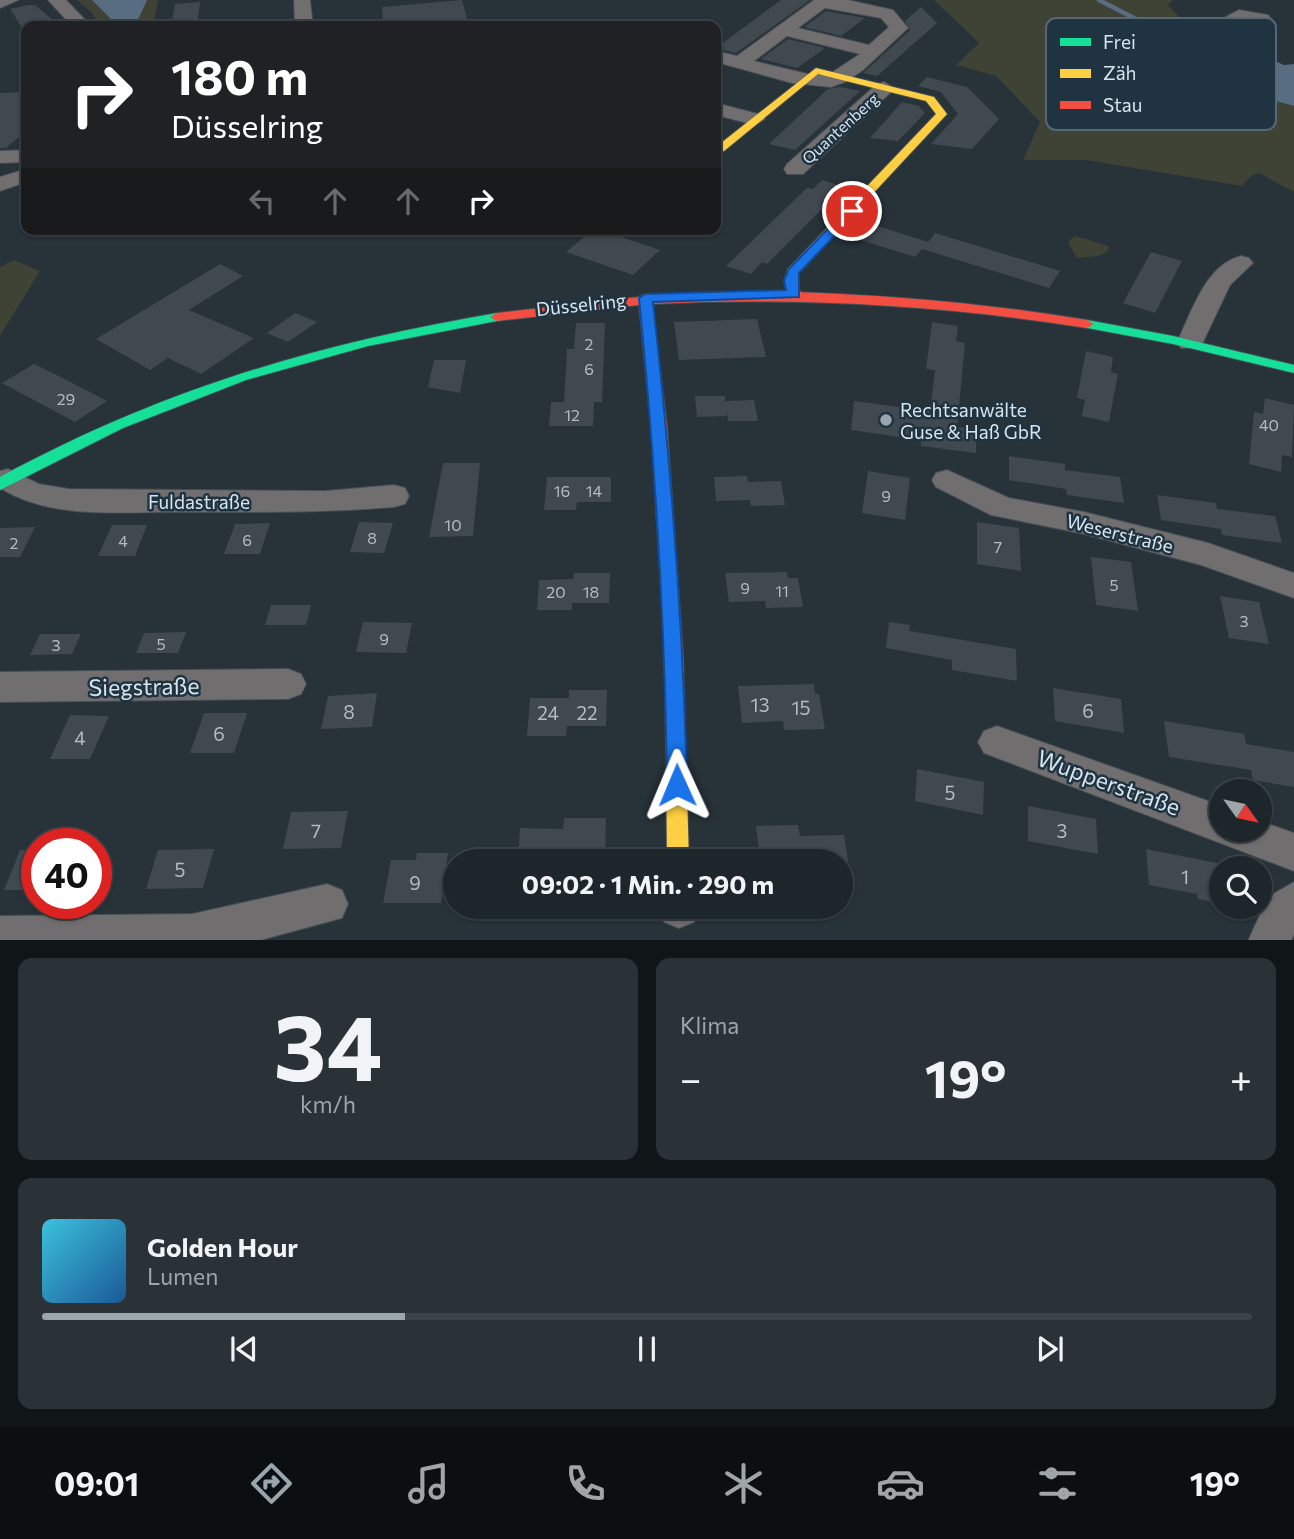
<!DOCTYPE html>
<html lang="de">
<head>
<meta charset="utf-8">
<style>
	:root { --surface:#1d262b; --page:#2a3237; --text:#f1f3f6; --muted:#a0a5a9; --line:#3b4347; --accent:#9aa6ae }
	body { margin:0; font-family:Commissioner,sans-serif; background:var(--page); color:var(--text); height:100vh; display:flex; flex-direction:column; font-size:26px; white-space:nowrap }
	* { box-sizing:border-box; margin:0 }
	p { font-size:23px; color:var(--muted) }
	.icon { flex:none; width:38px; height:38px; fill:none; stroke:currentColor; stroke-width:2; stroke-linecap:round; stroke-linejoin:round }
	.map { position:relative; height:940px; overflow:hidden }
	.sheet { display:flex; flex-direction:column; gap:18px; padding:18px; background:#101518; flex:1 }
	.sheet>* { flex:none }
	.banner { position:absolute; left:21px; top:21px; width:700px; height:214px; border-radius:14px; box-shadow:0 2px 5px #0004,0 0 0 2px var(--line); background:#202124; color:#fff; overflow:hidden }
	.needle { width:46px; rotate:123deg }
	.fabs { position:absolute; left:1209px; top:779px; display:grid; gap:14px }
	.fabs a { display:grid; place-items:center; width:63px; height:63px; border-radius:50%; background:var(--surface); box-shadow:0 2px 5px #0004,0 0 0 2px var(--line); font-size:35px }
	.speed { position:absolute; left:21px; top:828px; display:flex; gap:14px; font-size:35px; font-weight:700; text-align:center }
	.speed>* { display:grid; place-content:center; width:91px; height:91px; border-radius:50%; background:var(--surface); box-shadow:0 2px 5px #0004,0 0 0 2px var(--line); line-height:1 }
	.speed .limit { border:10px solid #d22; background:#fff; color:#111 }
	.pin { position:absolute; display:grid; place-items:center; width:60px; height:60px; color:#fff; margin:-30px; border:4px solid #fff; border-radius:50%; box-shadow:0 2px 7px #0007 }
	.me { position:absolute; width:77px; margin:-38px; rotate:359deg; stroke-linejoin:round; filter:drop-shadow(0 0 5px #0008) }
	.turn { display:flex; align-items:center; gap:24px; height:147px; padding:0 35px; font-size:32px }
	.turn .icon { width:91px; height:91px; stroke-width:2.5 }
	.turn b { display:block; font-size:49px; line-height:60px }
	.lanes { display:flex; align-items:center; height:66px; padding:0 35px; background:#0003; justify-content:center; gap:35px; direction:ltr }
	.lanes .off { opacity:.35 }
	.big { font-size:52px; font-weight:700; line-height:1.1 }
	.sheet .widget { flex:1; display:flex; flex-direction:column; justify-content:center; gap:10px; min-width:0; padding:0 24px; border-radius:14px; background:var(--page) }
	.sheet .dial { align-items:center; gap:0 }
	.dial b { font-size:91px; line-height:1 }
	.song { display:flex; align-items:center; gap:21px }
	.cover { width:84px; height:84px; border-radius:10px; background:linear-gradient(135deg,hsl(190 70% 55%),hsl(210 70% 35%)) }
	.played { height:7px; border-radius:4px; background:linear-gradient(90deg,var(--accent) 30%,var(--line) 30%) }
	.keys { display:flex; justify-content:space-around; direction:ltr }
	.heat { display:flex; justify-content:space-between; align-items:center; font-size:38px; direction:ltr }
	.sheet .tiles { flex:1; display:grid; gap:18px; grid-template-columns:1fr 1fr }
	.widget:last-child { grid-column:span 2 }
	.trip { position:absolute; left:443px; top:849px; width:410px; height:70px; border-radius:35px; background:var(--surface); box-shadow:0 2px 5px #0004,0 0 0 2px var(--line); font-weight:700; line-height:70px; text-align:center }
	.dock { display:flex; height:112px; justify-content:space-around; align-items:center; background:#0c0f11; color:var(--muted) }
	.dock .icon { width:49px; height:49px }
	.dock .selected { color:var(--accent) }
	.dock b { font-size:32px; color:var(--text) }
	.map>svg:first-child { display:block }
</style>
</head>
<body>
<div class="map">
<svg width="1294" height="941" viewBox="0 0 1294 941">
	<rect width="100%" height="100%" fill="#273239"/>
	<!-- green -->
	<path fill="#3f4336" d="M77 0H158L153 26H100L92 13Z
		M934 0H1173L1168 5 1187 25 1184 32 1081 52V56L1152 41 1181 66 1226 88 1265 94 1272 100 1294 106V192L1259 173 1251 176 1242 186 1087 160H1023L1040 122 996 76 956 65 979 43Z
		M1075 236 1109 246 1107 252 1098 256 1077 258 1068 242Z
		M14 260 40 271 0 336V267Z"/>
	<!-- water -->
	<path fill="#596d82" d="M92 0H147L136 24 118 26Z
		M1215 34 1284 65 1294 64V106L1272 100 1265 94 1211 84 1181 66 1165 50 1176 41Z"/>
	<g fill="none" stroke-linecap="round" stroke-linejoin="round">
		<!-- stream -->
		<path stroke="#596d82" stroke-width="4.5" d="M1099 0 1163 33"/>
	</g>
	<!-- building -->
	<path fill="#40494f" d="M462 0 469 26H383L382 7Z
		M781 0H810L736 53 716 48Z
		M200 2 197 26H171L175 4Z
		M28 5H35L60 26H21L10 9Z
		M921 7 937 23 877 76 863 73 910 30 905 21Z
		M826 11 865 18 841 36 804 27Z
		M788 39 825 48 797 68 761 59Z
		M927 77 967 87 999 119 972 149 931 144 958 114 941 92 918 86Z
		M840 87 860 91 795 150 769 144 828 89Z
		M26 92V131L6 148H0V93Z
		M902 102 919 106 925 113 898 141 870 138Z
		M822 180 844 187 767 264 762 262 751 274 726 266 807 188 813 189Z
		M868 223 928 242 935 233 1060 271 1049 288 922 249 915 257 854 238Z
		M594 229H630L621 237 660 250 633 275 566 252Z
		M1151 252 1182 261 1155 313 1123 303Z
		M220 264 243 276 189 310 254 338 201 374 168 358 150 370 96 339Z
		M295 313 317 322 288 342 267 333Z
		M757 319 766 357 679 360 674 322Z
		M932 322 958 326 956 341 965 343 957 427 976 429V453L921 446V440L851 430 854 401 930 411 935 370 926 369Z
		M576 323H605L602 402H594L593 426H549L551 402H564L567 349H574Z
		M1086 351 1113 357 1111 372 1118 374 1109 422 1082 416 1085 400 1077 398Z
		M434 360H466L460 393 428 387Z
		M34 364 61 377 107 401 75 422 2 383Z
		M695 396H725V401L754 400 758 421H728L726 404 727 416 697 417Z
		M1265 398 1294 405 1292 457 1282 455 1281 472 1249 464 1254 412 1263 414Z
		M1009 456 1065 464V470L1120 477 1124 503 1067 495 1066 489 1009 480Z
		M443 463H480L473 536 429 537Z
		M868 471 910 478 905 520 862 513Z
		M747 476 750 496 748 482 781 481 785 505 751 506 750 500 716 501 714 477Z
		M547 477H611V502H577L576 510H544Z
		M1157 495 1216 503 1217 509 1275 516 1282 543 1222 535 1221 529 1161 520Z
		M359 522 393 523 384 553 350 552Z
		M977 522 1019 528 1021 571 977 564Z
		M270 523 260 554H224L235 524Z
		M112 525H147L135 556H98Z
		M35 527 20 557H0V528Z
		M1091 557 1131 562 1138 611 1096 605Z
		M787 572 788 578H798L803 607 766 608 765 601 729 602 725 573Z
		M574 573H610L609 603H572V610H537L539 580 573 579Z
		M1220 596 1259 602 1269 644 1229 638Z
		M271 605H311L306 625H265Z
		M363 622 412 623 406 653 356 652Z
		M889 622 910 625 909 631 1016 649 1017 681 952 670V660L886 648Z
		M186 632 178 653H136L144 633Z
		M40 634H81L72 654 30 655Z
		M814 684 815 694H819L825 729 784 730 783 721 742 723 738 686Z
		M1053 688 1121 699 1124 733 1055 721Z
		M569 690H607L606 726H567L566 736H527L530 698H569Z
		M377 693 372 727 321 729 328 696Z
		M204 713H247L234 753H190Z
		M70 715 109 716 90 759H50Z
		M1164 721 1244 734 1246 744 1294 752V787L1253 780 1251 770 1169 757Z
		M917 769 984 782 983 815 915 801Z
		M1028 806 1096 819 1098 854 1028 841Z
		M348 811 341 848 283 849 291 812Z
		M564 818H606L605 861H518L520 828 563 829Z
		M798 825 800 836 844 835 848 861H760L756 826Z
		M214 849 203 888 146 889 158 850Z
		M1146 849 1222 864V904L1198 899 1197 894 1149 885Z
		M20 850H37V890H4Z
		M417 853H448L441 903H383L391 860H416Z"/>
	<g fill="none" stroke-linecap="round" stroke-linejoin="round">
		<!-- street casing -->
		<g stroke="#454e54" stroke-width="2">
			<path id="street" d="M0 0H18L0 8Z
				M48 0H66L91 26H72Z
				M294 0H310L313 26H295Z
				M814 0H848L893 10 908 28 863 70 845 82 831 87 792 83 716 62V51L737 56ZM825 8 881 18 889 27 869 45 798 28ZM787 36 860 54 828 75 808 74 754 61Z
				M1239 10 1268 15 1276 25C1262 39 1234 34 1222 19Z
				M884 82 894 88 891 92 803 174H787L784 169 787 164 877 84Z
				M716 103 762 115 765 119 755 125 716 115Z
				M26 150V162L0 163V151Z
				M26 169V182L0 191V177Z
				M1241 256 1249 258 1253 263 1230 285 1203 342 1199 348H1181L1177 342C1192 312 1205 265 1241 256Z
				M8 469 39 484 69 489 325 491 394 485 405 488 409 496 405 504 394 507C324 513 254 512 184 512 123 511 53 521 0 488V471Z
				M947 470 1009 498 1084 512 1208 543 1294 573V598L1201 565 1084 534 991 515 936 487 932 480 936 473Z
				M288 669 301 674 306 684 301 694 288 699 0 702V672Z
				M997 726 1222 806V830H1260V821L1294 833V871L984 753 978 742 984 731Z
				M1294 882V934L1291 941H1248L1268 897Z
				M327 884 342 890 348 904 342 918 257 941H0V916L192 914Z
				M658 906H700V908L694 922 679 928 664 922Z"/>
		</g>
		<!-- fast casing -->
		<g stroke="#454e54" stroke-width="2">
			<path id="fast" d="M497 313 502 314 504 317 502 320 368 346 246 380 123 428 0 490V477C163 389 316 344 497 313Z
				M1087 320 1173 336 1294 365V373L1173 344 1082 327 1080 324Z"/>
		</g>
		<!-- slow casing -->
		<g stroke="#454e54" stroke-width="2">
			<path id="slow" d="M816 68 934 97 947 114 799 273 796 280 801 294 794 298 787 294 784 280 788 269 936 114 926 101 818 74 724 151H716V147Z
				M674 648 681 650 683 655 689 861H667L665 655 667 650Z"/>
		</g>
		<!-- jam casing -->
		<g stroke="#454e54" stroke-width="2">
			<path id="jam" d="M792 292C892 295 989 304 1087 320L1094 324 1087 328C942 305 799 297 652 304L667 426 683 655 681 660 674 662 667 660 665 655 651 426 639 305 497 321 490 317 497 313 639 297 645 294 650 296Z"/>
		</g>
		<!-- street -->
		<use href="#street" fill="#706e6f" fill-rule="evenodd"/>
		<!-- fast -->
		<use href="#fast" fill="#16e098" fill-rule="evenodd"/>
		<!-- slow -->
		<use href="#slow" fill="#ffcf43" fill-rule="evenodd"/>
		<!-- jam -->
		<use href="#jam" fill="#f24e42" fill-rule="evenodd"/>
	</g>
	<!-- route -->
	<path fill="#1a73e8" stroke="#114b97" stroke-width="2" d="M847 209 858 211 799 273V297L653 302C671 463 683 623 687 785L684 791 677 794 670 791 667 785C665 622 655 460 639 298L645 294 786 290 784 280 789 269Z"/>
	<!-- markers -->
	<circle fill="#9aa6ae" stroke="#1f3341" stroke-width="2.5" cx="886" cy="420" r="7"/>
	<g text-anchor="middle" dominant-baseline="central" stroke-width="5" stroke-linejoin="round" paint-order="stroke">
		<!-- far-street labels -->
		<g font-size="16" fill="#d8e4ed" stroke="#1f3341">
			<text transform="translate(840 128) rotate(-42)">Quantenberg</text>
		</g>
		<!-- number labels -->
		<g font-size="16" fill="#b2bdc6">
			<text x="589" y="343">2</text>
			<text x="589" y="368">6</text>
			<text x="66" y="398">29</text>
			<text x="572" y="414">12</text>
			<text x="1269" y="424">40</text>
			<text x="562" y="490">16</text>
			<text x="594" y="490">14</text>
			<text x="886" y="495">9</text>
			<text x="453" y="524">10</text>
			<text x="372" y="537">8</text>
			<text x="247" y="539">6</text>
			<text x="123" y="540">4</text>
			<text x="14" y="542">2</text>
			<text x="998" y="546">7</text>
			<text x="1114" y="584">5</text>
			<text x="745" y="587">9</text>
			<text x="782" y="590">11</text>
			<text x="556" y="591">20</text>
			<text x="591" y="591">18</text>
			<text x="1244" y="620">3</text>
			<text x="384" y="638">9</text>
			<text x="161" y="643">5</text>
			<text x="56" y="644">3</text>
		</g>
		<!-- street labels -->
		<g font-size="19" fill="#d8e4ed" stroke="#1f3341">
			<text transform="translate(581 304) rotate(-6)">Düsselring</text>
			<text x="199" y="501">Fuldastraße</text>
			<text transform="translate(1120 533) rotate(14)">Weserstraße</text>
		</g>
		<!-- poi labels -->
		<g font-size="19" fill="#d8e4ed" stroke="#1f3341" text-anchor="start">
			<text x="900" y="409">Rechtsanwälte<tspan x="900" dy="22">Guse &amp; Haß GbR</tspan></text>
		</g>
		<!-- near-number labels -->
		<g font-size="19" fill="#b2bdc6">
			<text x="760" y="704">13</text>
			<text x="801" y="707">15</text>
			<text x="1088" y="710">6</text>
			<text x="349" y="711">8</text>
			<text x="548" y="712">24</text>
			<text x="587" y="712">22</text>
			<text x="219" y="733">6</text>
			<text x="80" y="737">4</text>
			<text x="950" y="792">5</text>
			<text x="316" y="830">7</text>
			<text x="1062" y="830">3</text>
			<text x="180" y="869">5</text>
			<text x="1185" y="876">1</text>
			<text x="415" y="882">9</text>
		</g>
		<!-- near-street labels -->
		<g font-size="23" fill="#d8e4ed" stroke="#1f3341">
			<text transform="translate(144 686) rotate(-1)">Siegstraße</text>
			<text transform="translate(1109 782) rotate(20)">Wupperstraße</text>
		</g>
	</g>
	<!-- legend -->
	<rect x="1046" y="18" width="230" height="112" rx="10" fill="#1f3341" stroke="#566875" stroke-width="2"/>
	<rect x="1060" y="38" width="31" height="8" fill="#16e098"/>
	<rect x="1060" y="69" width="31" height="9" fill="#ffcf43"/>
	<rect x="1060" y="101" width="31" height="8" fill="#f24e42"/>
	<g font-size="19" fill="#d8e4ed">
		<text x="1103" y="49">Frei</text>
		<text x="1103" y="80">Zäh</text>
		<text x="1103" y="112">Stau</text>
	</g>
</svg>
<div class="fabs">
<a><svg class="needle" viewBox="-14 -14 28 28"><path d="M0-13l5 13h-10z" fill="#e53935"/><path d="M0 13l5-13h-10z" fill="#a0a5a9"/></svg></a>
<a><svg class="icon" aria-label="search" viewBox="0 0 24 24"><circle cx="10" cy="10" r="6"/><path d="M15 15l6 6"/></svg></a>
</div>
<div class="speed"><div class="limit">40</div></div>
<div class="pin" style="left:852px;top:211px;background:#d93025"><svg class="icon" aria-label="arrive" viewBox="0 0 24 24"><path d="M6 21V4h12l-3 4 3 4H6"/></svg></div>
<svg class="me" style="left:677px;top:785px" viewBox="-20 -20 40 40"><path d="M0-17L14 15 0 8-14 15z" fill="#1a73e8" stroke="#fff" stroke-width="4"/></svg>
<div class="trip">09:02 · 1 Min. · 290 m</div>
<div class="banner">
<div class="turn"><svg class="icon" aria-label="right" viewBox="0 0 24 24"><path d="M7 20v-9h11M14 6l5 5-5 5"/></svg><div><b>180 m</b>Düsselring</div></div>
<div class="lanes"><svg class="icon off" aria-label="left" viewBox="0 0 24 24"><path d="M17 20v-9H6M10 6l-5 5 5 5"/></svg><svg class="icon off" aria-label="ahead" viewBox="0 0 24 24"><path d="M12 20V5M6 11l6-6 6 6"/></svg><svg class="icon off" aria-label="ahead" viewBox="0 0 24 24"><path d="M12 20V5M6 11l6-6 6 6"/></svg><svg class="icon" aria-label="right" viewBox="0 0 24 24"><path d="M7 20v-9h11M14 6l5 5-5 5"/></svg></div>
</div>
</div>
<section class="sheet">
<div class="tiles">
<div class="widget dial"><b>34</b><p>km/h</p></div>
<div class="widget"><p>Klima</p>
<div class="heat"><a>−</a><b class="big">19°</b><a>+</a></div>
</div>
<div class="widget">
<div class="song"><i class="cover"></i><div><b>Golden Hour</b><p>Lumen</p></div></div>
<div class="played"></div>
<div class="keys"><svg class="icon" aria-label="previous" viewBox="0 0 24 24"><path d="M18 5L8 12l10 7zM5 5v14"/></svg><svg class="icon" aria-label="pause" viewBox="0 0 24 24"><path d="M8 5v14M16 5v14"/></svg><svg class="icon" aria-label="next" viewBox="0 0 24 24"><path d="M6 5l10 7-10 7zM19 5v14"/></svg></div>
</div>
</div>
</section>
<nav class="dock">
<b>09:01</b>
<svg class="icon selected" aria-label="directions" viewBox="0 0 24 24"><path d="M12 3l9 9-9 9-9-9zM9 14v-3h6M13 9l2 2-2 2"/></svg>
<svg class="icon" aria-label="music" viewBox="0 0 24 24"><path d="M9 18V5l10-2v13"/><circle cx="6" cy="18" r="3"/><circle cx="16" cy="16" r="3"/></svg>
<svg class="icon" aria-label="phone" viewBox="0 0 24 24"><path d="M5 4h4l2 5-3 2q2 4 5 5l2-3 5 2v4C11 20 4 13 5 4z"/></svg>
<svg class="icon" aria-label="climate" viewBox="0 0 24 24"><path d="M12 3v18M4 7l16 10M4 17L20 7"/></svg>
<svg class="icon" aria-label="car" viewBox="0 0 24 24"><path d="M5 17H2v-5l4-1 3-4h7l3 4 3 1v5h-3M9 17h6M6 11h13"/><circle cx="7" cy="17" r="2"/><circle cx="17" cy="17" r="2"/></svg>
<svg class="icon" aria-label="filters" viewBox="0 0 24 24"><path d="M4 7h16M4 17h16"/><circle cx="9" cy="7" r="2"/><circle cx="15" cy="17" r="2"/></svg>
<b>19°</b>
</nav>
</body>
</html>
